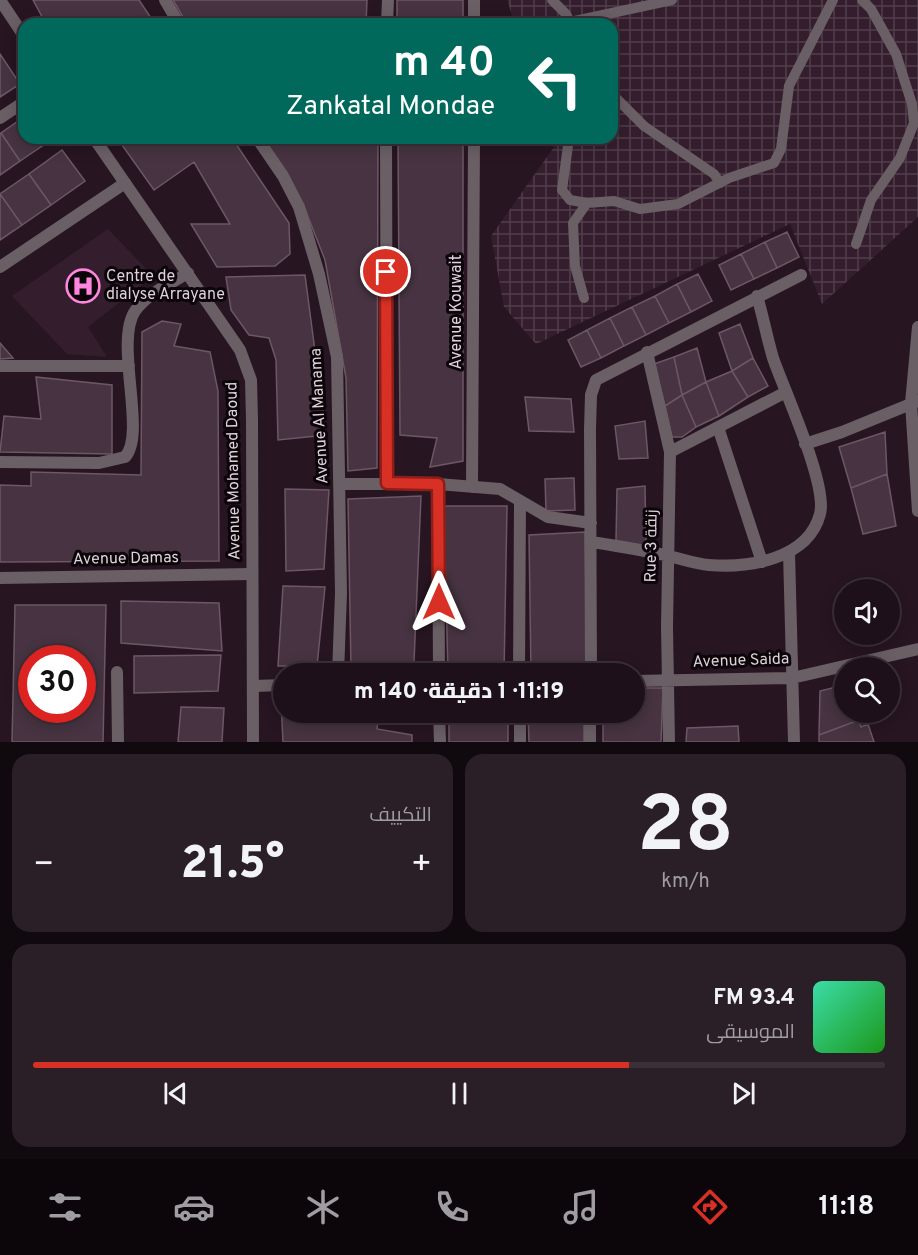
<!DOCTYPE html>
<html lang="ar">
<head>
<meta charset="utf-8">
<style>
	:root { --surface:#1d101a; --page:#2a1e27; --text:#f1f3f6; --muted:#a09da2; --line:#3b3039; --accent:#d93025 }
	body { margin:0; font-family:Overpass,Cairo,sans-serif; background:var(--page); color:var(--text); direction:rtl; height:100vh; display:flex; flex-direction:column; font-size:22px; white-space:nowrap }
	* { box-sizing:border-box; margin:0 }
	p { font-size:20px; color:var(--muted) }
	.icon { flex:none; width:33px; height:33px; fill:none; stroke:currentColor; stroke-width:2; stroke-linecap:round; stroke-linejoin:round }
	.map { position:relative; height:742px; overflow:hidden; direction:ltr }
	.side { display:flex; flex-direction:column; gap:12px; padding:12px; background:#10090e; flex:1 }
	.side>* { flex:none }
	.banner { position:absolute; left:18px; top:18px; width:600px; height:126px; border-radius:18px; box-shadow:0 3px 15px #0003,0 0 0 2px var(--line); direction:rtl; background:#00695c; color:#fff; overflow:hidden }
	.controls { position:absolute; left:834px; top:579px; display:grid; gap:12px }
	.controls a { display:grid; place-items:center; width:66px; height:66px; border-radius:50%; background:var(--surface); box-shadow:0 3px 15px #0003,0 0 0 2px var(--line); font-size:30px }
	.speed { position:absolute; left:18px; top:645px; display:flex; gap:12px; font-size:30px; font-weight:700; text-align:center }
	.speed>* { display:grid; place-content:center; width:78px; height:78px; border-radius:50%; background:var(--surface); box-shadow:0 3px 15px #0003,0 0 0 2px var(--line); line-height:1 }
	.speed .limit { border:9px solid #d22; background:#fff; color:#111 }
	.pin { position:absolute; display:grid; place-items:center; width:51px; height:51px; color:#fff; margin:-26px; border:3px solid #fff; border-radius:50%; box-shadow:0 2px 6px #0007 }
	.me { position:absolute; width:66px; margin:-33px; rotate:0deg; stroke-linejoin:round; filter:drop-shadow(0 0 4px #0008) }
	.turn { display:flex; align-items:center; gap:21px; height:126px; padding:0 24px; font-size:27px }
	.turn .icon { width:78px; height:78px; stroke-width:2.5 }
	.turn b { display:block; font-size:42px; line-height:51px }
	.big { font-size:45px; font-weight:800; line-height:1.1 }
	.side .card { flex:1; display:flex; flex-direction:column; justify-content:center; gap:9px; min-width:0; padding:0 21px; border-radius:18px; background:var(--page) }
	.side .dial { align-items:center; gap:0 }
	.dial b { font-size:78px; line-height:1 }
	.song { display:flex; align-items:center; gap:18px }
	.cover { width:72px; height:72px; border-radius:9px; background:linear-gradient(135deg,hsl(160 70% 55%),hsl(120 70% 35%)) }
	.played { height:6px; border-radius:3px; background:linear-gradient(90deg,var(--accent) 70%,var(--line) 70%) }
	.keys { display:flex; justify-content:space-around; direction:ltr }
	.heat { display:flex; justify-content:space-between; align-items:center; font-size:33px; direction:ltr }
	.side .tiles { flex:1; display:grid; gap:12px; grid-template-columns:1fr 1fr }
	.card:last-child { grid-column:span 2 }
	.trip { position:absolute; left:273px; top:663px; width:372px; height:60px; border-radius:30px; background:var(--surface); box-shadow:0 3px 15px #0003,0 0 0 2px var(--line); font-weight:800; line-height:60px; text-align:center; direction:rtl }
	.menu { display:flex; height:96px; justify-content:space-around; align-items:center; background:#0c060a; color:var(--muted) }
	.menu .icon { width:42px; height:42px }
	.menu .on { color:var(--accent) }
	.menu b { font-size:27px; color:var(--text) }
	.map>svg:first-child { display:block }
</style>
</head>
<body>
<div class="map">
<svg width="918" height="742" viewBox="0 0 918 742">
	<defs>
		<pattern id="industrial-grid" width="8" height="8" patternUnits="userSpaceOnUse" patternTransform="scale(1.5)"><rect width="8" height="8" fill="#341e2e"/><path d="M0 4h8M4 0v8" fill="none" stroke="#513e4c"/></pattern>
	</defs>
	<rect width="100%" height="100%" fill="#271522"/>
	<!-- built -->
	<path fill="#341e2e" d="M108 229 153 276 88 327 107 357 67 354 12 296Z"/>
	<!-- industrial -->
	<path fill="url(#industrial-grid)" d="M507 0H918V217L822 304 790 224 536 344 504 307 491 236 554 147 551 138H612V24H515Z"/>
	<!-- building -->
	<path fill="#473341" stroke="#6d5766" stroke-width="1.5" fill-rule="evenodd" d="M33 0H139L155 24H46Z
		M173 0H367L366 24H187Z
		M397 0H463V24H397Z
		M0 54 20 84 0 97Z
		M24 117V138H54L20 161 1 133Z
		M1 133 20 161 0 175V134Z
		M135 138H232L289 223 290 254 275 266 217 267 191 224H230L194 162 154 190 122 145Z
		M263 138H378L377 468 348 471 346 378 325 260 303 204Z
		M398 138H463V461L430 467 437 438 400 435Z
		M62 150 85 181 51 205 29 174Z
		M29 174 51 205 22 225 0 194Z
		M0 194 22 225 0 240Z
		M787 232 799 257 777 268 765 242Z
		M765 242 777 268 754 279 741 254Z
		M741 254 754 279 731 290 719 265Z
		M698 274 712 301 691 312 677 284Z
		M305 275 326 435 278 440 276 360 269 338 249 335 231 310 226 277Z
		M677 284 691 312 669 323 655 296Z
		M655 296 669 323 646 335 632 307Z
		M632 307 646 335 624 346 610 318Z
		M610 318 624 346 601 358 587 330Z
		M162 321 181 324 174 346 210 352 218 391 219 561 0 562V485L31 486V472L141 475 142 332Z
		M740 324 753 358 732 371 719 333Z
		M587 330 601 358 581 367 568 340Z
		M0 343 13 358 0 359Z
		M697 348 706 382 682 395 674 357Z
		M674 357 682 395 665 406 654 364Z
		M753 358 768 386 748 397 732 371Z
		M732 371 748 397 719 416 706 382Z
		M36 377 112 385V454L0 452 4 416 41 419Z
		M706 382 719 416 696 427 682 395Z
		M682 395 696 427 682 437H672L665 406Z
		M525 397 571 399 574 432 529 431Z
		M645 421 648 458 619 459 615 426Z
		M885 432 887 474 851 488 839 447Z
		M887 474 896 526 863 534 851 488Z
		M574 478 575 510 546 511 545 479Z
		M645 486 646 548 616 541 617 489Z
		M285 489 329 490 324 569 286 571Z
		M421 496 414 662 351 668 348 499Z
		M444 506H507L504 674H448Z
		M585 532 587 671 531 674 529 535Z
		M283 586 325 587 317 666H278Z
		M121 601 219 603 222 651 121 643Z
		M15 605H106L103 742H12ZM32 658H82V710H32Z
		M221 655 218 691 134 693V656Z
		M844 685V712L869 713 858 715 859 720 819 735 820 691Z
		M634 688H663L661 742H603V712H634Z
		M281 702 284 712H379L377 729 412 735V742H283Z
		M181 707 224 708 222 742H178Z
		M449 712H508V742H449Z
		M528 712H584V742H529Z
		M859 720 861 727 868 724 874 742H819V735Z
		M738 726 739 742H686L687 728Z"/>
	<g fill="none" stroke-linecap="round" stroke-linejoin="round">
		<!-- service -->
		<path stroke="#695f65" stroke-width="10" d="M552 0 566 14 571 24
			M570 22 672 0
			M612 94 644 126 714 174 720 183
			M569 138 562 190 570 200 587 203 614 201 640 209 678 204 729 178 774 163 781 149 789 86 833 0
			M856 244 871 200 900 158 914 123 912 104 896 54 871 9 862 0
			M584 298 575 266 573 223 587 203"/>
		<!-- minor -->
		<path stroke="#695f65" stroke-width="12" d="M165 0 179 24
			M387 24 388 0
			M474 24V0
			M0 118 24 102
			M257 138 283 176 299 207 319 274 337 357 341 593 338 674
			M386 138 387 483
			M0 267 125 183
			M918 327 911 403 918 511
			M647 352 670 452 667 627 669 742
			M0 366H129
			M718 427 762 562
			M805 444 842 432 918 401
			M670 452 786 392
			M0 462 99 463 125 457C147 434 114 342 135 311 147 294 170 284 188 273
			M340 484H438L500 489 548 517 591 523
			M438 484 439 674
			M472 487 474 138
			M592 542C618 546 643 550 669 556 682 559 695 564 709 565 748 568 808 560 820 514 828 485 784 390 773 358 767 338 763 316 757 296
			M789 552 794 742
			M0 578 252 574
			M117 672 118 742
			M519 674 520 502
			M591 674 590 429 591 395 596 380 801 275
			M634 681 792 678 918 649
			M253 686 284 685
			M439 712 440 742
			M520 712V742
			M590 742V712"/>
		<!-- tertiary -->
		<path stroke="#695f65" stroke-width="12" d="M0 0 24 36
			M94 138 240 350 251 380 252 420 253 742"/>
	</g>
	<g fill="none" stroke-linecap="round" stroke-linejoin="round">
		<!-- route casing -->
		<g stroke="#8d1f18" stroke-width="15">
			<path id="route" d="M386 272 387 483 438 484 439 602"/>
		</g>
		<!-- route -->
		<use href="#route" stroke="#d93025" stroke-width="10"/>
	</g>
	<!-- icons -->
	<defs>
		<g id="hospital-ring" transform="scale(1.725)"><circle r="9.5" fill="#0b0509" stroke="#ff85df" stroke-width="1.5"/><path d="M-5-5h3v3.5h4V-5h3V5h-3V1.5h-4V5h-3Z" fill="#ff85df"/></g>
	</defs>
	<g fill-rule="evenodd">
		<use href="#hospital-ring" x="83" y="286"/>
	</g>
	<g text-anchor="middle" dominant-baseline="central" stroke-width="6" stroke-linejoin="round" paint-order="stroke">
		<!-- poi labels -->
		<g font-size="16" fill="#ded2da" stroke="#0b0509" text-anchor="start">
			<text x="106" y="277">Centre de<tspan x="106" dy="18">dialyse Arrayane</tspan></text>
		</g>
		<!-- street labels -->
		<g font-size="16" fill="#ded2da" stroke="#0b0509">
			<text transform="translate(457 312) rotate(-90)">Avenue Kouwait</text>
			<text transform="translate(320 416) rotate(-93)">Avenue Al Manama</text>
			<text transform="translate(234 471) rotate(-91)">Avenue Mohamed Daoud</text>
			<text transform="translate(652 546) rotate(-89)">Rue 3 زنقة</text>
			<text transform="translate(126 559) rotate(-1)">Avenue Damas</text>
			<text transform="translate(741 661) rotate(-2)">Avenue Saida</text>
		</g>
	</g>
</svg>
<div class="controls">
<a><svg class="icon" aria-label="sound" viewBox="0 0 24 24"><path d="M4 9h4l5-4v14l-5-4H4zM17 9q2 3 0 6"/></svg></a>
<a><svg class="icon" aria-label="search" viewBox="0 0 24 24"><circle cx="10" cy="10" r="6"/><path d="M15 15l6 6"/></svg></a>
</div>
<div class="speed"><div class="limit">30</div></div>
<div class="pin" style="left:386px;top:272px;background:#d93025"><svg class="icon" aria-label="arrive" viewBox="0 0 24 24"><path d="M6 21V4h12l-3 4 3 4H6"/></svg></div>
<svg class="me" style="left:439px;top:602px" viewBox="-20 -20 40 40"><path d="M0-17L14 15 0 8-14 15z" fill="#d93025" stroke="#fff" stroke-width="4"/></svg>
<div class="trip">11:19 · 1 دقيقة · 140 m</div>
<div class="banner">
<div class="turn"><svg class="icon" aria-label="left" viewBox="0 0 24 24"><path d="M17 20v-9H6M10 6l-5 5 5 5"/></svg><div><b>40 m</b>Zankatal Mondae</div></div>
</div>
</div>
<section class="side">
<div class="tiles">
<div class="card dial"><b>28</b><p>km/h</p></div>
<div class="card"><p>التكييف</p>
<div class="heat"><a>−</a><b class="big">21.5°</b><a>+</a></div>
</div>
<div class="card">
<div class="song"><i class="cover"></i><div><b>93.4 FM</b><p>الموسيقى</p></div></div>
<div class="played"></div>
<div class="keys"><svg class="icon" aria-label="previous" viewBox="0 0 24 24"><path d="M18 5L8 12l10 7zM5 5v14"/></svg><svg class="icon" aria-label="pause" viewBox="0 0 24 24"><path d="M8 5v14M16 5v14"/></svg><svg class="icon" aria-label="next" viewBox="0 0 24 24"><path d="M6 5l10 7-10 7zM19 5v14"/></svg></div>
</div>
</div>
</section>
<nav class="menu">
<b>11:18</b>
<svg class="icon on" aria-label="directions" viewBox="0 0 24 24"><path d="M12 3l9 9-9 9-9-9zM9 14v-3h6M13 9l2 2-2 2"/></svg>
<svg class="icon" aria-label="music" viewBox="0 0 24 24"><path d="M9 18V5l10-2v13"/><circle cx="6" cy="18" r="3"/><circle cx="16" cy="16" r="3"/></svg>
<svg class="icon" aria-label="phone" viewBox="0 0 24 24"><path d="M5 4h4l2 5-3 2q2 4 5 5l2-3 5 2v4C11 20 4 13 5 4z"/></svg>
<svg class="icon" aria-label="climate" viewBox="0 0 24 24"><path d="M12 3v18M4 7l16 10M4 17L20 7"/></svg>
<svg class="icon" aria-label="car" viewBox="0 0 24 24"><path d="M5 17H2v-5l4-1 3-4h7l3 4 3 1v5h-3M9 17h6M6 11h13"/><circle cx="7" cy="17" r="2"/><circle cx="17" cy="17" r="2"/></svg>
<svg class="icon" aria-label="filters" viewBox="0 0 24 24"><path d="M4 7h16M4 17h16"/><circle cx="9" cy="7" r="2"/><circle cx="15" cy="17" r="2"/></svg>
</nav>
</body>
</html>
